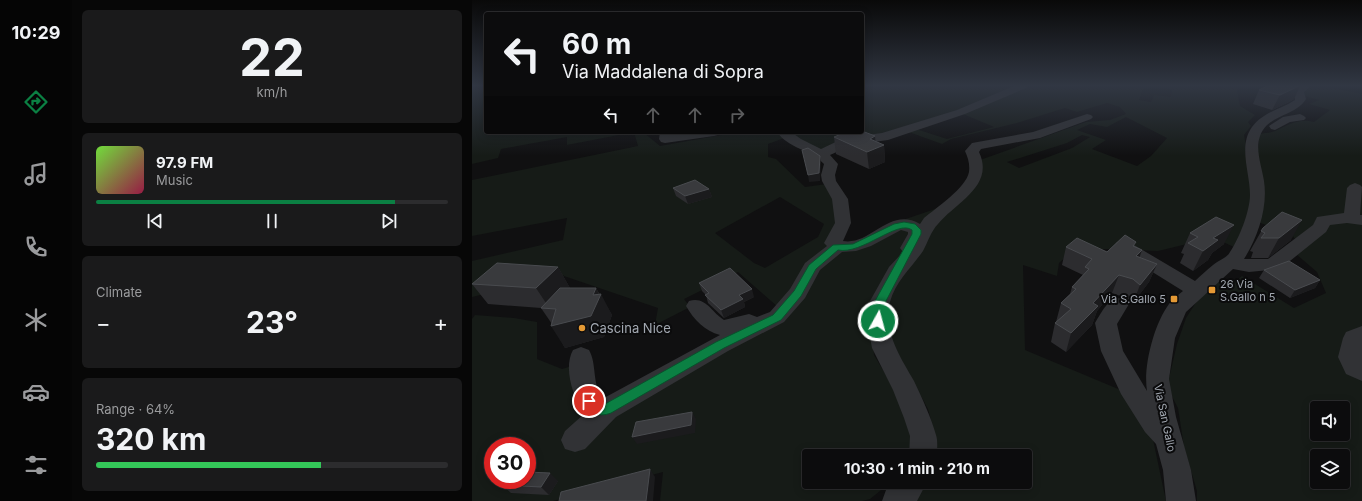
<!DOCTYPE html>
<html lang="en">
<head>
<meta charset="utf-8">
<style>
	:root { --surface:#0c0c0d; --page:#1a1a1b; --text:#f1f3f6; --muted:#9a9b9d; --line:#2c2c2e; --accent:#0b8043 }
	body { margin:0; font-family:Inter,sans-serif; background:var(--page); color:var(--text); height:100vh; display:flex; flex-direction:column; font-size:15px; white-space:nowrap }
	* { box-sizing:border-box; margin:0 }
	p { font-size:13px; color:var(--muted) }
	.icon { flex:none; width:22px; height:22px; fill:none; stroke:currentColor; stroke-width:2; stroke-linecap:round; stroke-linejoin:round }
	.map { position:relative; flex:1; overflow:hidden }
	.side { display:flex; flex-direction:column; gap:10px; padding:10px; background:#070707; width:400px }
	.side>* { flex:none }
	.top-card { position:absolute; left:12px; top:12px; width:380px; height:122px; border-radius:4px; box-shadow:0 2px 10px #0003,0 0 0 1px var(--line); background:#0c0c0d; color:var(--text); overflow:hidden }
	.tools { position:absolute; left:838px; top:401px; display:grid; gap:8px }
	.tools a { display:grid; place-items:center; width:40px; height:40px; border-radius:4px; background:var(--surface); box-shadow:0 2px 10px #0003,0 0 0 1px var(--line); font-size:20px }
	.speed { position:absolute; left:12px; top:437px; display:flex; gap:8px; font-size:20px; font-weight:700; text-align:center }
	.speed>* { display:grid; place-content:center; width:52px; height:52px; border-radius:50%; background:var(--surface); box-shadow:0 2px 10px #0003,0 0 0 1px var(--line); line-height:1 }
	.speed .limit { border:6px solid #d22; background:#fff; color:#111 }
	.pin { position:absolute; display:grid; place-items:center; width:34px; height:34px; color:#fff; margin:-17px; border:2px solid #fff; border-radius:50%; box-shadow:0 1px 4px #0007 }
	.me { position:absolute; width:44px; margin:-22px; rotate:7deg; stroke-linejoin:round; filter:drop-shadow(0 0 3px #0008) }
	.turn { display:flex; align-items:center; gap:14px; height:84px; padding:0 12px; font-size:18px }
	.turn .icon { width:52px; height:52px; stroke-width:2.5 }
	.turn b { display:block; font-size:28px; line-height:34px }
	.lanes { display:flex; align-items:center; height:38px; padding:0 12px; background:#0003; justify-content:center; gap:20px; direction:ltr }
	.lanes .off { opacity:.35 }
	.big { font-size:30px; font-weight:700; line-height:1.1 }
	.side .widget { flex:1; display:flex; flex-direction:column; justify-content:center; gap:6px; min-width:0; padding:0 14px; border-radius:6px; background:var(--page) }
	.side .dial { align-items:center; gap:0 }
	.dial b { font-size:52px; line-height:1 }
	.song { display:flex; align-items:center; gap:12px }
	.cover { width:48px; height:48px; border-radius:6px; background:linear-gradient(135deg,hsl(100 70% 55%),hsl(340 70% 35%)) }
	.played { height:4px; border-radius:2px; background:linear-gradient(90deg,var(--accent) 85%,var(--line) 85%) }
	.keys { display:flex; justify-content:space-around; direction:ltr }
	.heat { display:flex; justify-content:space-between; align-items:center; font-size:22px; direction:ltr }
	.charge { height:6px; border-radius:3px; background:linear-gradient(90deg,#34c759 64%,var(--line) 0) }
	.trip { position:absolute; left:330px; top:449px; width:230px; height:40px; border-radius:4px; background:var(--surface); box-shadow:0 2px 10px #0003,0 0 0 1px var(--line); font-weight:700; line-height:40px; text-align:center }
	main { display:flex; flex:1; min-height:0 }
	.tabs { display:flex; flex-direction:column; width:72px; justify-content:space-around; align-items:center; background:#050505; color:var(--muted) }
	.tabs .icon { width:28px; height:28px }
	.tabs .active { color:var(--accent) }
	.tabs b { font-size:18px; color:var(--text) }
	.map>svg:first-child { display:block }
</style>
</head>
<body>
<main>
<nav class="tabs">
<b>10:29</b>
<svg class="icon active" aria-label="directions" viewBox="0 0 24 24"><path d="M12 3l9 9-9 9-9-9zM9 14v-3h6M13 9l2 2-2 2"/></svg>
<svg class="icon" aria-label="music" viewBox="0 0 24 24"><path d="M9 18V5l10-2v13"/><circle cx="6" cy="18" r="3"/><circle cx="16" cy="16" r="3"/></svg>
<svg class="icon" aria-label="phone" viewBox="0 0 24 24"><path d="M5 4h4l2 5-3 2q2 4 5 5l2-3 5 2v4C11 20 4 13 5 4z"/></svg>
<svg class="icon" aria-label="climate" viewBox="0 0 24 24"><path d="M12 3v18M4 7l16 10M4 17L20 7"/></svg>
<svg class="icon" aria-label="car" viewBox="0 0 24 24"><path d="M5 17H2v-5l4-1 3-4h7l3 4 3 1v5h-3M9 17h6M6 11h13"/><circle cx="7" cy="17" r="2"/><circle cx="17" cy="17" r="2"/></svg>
<svg class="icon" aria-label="filters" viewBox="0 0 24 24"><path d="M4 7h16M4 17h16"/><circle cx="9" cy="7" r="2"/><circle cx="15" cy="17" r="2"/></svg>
</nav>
<section class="side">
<div class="widget dial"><b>22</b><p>km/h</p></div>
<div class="widget">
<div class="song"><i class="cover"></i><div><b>97.9 FM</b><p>Music</p></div></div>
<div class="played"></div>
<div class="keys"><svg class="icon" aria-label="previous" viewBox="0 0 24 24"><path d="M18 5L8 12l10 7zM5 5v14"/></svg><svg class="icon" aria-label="pause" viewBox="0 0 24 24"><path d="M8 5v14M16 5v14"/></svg><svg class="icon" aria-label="next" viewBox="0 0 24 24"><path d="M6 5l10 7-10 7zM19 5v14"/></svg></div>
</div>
<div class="widget"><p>Climate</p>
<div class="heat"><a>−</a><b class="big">23°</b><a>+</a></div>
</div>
<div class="widget"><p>Range · 64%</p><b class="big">320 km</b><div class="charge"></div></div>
</section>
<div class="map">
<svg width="890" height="501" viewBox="0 0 890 501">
	<rect width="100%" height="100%" fill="#101011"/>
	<!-- green -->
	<path fill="#161b17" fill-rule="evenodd" d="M0 86H14V132H171L188 146 266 132H306L312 138 296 144V157L304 159 333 187 355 184 365 199 366 242 379 244 419 224 466 208 480 206 508 160 614 122 638 120 654 114 648 107 635 103 605 112 593 108 545 123 479 139 470 144 434 131 515 104 553 86H685L684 88 672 86 667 100 679 102 682 95 699 97 700 90 696 89 697 86H767L765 90 768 106 783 115 776 122 779 126 772 135 784 192 764 248 734 234 715 244 686 251 635 249 601 250 587 263 585 276 551 265 553 350 651 391 679 430 694 501H441L454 482H553V456H462L465 442 456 409 422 346 399 321 402 355 424 392 439 437 437 453 435 456H337V482H419L398 499 390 501H188L191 472 81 501H0V319L3 315 42 318 65 322V359L90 369 103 365 142 413 306 307 266 272 212 299 218 307 183 325 186 308 89 275 0 297V261L91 240 95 218 0 236V180L166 146 162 132 95 145V137L29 149 26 158 0 164ZM491 114 522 127 475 139 444 129ZM654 117 695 138 679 156 665 166 620 149 634 140 605 130 618 124 635 127ZM610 135 618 137 600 148 547 168 535 162 595 143ZM308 197 352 224 346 237 293 268 282 263 243 233ZM21 446H55V480H21Z
		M390 86H547C483 114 416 134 348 151L316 132H390Z
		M839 86H852L890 94V501H725V491L712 447 706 408 695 387 705 344 714 318 734 287 751 279 761 283 770 276 822 308 854 293 845 272 824 254 827 244 820 235 786 222 785 166 787 134C792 133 798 133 803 131 817 125 826 118 842 122L858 110 837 104 847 100 833 96 832 93 833 90ZM845 408H871V434H845ZM845 456H871V482H845Z"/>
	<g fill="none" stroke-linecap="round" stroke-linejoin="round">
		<!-- minor -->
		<path fill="#313235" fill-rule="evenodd" d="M542 86H555L554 88 493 114 416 140 380 145 358 155 366 164 363 175 364 181 376 199 379 223 371 241C399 246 417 206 448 224L452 218C464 208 494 188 497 172 498 164 496 158 493 151L500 143 561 132 615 114 619 115 621 117 619 119 568 138 509 149 507 152C523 186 484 202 466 224 459 231 456 242 451 251 440 267 423 282 418 302 411 332 428 356 442 381 450 398 459 417 464 435 466 441 465 449 465 456H437L438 436 432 418 421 390 400 348 395 321 398 301 417 267 431 252 428 248 436 234V232L429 230 399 246 384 251 370 252 348 270 333 298 312 322 256 351 144 417 113 449 103 452 93 449 89 440 93 431 112 414C101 397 91 368 101 350L109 347 117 350C125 364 120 383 130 398H132L248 335C233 331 222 320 214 306L217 301C234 296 239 312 252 320L277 314 285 317 298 312 318 289 333 263 355 246 352 243 363 223 360 199 350 181 349 175 352 164C339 150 316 148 305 132H319L329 139 349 149 372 138 410 133 485 110Z
			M826 86H839L832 92 834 99C823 117 796 114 788 136 783 150 790 167 792 181 796 207 786 237 772 259H796L841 225 845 217 872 213 875 188 878 185 883 183 888 185 890 187 888 215H890V225L875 223 858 225 854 232 808 269 777 272 761 269 714 312 703 338 697 379 704 417 719 470 724 501H694L691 470 684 444 673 432 649 394 629 351 623 323C631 310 638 294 654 299L657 304 645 324 651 351 675 391C671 367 682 324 697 304 701 299 706 295 711 291L645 250 642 246 645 242 651 241 657 242 723 281C729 275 735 270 741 265 747 260 755 258 758 252 767 239 778 211 778 195 778 173 766 146 780 127 792 111 808 110 823 100L822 92Z
			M828 114 832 116 834 118 832 120 818 122 803 130 799 129 797 126 811 117Z
			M188 132H198L199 134 216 132H248L246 135 242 136 193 143 189 142 187 139Z
			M890 326V381L874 374 866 357 871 338 874 332Z
			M423 482H455L445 501H410L414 490 420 486Z"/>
	</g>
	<!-- wall -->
	<path fill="#2c2c2f" d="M795 86H828L822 99 817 102 800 110 781 104 787 90Z
		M362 137 403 141 412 145 413 162 397 169 364 154Z
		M201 188 237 189 240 197 216 204 204 196Z
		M791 228 819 240 796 258H779L781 252 778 251Z
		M718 233 752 244 740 253 736 260 721 271 708 263 712 254 709 253Z
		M594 247 635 252 663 247 668 257 685 264 677 282 661 303 654 298 640 293 625 311 620 325 594 352 579 342 583 323 585 322H584L589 303 598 294 600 287 610 276 611 275 590 265Z
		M86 267 98 288H124L140 315 132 337 93 348 80 324 69 308 16 304 0 284Z
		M792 270 848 280 843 288 818 298 787 278Z
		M227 283 282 297 272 302 273 307 252 318 236 303 234 295 230 291Z
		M86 481 77 495 39 493 30 485Z"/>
	<!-- shaded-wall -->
	<path fill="#1b1b1d" d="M827 86H828L822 99 817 102 800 110 808 95Z
		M403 136 404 148 412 145 413 162 397 169 395 152 398 139Z
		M348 156 349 163 348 181 337 182 336 175Z
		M237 189 240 197 216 204 213 196Z
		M830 220 819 240 796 258 807 238Z
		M762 225 752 244 740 253 736 260 721 271 731 251 741 238Z
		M670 250 664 268V256Z
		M685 264 677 282 661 303 668 285Z
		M86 267 98 288 78 309 64 288Z
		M647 275 640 293 625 311 620 325 594 352 599 333 621 303Z
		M848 280 843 288 818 298 823 290Z
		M124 288 128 296 129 294 140 315 132 337 93 348 79 326 121 295Z
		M280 289 282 297 272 302 273 307 252 318 249 310 267 295Z
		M220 412 224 419 223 433 165 444 160 437Z
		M178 469 183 477 181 501H174Z
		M78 473 86 481 77 495 69 487Z"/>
	<!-- building -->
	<path fill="#393a3d" stroke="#494b4f" d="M795 86H827L808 95 787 90Z
		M390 131 403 136 398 139 412 145 395 152 362 137 374 132H390Z
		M336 148 348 156 347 173 336 175 330 150Z
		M223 180 237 189 213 196 201 188Z
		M810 212 830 220 807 238H789L793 233 789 231 791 228Z
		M744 217 762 225 741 238 746 240 731 251 716 243 726 237 718 233Z
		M653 235 664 242 661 246 670 250 664 256 685 264 668 285 661 279 647 275 621 303 626 306 599 333 583 323 599 309 589 303 604 289 600 287 617 269 613 267 620 259 594 247 605 238 635 252Z
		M817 261 848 280 823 290 792 270Z
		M25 263 86 267 64 288 0 284Z
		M258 268 280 289 267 295 271 299 249 310 233 295 237 293 227 283Z
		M88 288H124L121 295 129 294 119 316 79 326 84 309 69 308Z
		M220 412 219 425 160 437 164 422Z
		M178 469 174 501H87L89 492Z
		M55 472 78 473 69 487 30 485 34 480H55Z"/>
	<!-- sky -->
	<linearGradient id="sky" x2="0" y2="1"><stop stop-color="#090909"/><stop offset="0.55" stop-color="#313743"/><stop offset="1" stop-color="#313743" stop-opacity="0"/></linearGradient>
	<rect width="890" height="156" fill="url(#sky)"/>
	<!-- route -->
	<path fill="#0b8043" stroke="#07532c" d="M432 222 443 224 449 230V234L414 301 410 324H402L401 321 403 301 440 234V230C426 219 390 255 366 250L344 269 329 296 309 320 252 348 139 413C126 418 116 413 110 401L112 397C120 394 122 398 126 403L133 404 244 342 301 315 322 291 337 265 361 245 381 244 422 224Z"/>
	<!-- markers -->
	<g fill="#e49935" stroke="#0b0b0c" stroke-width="1.5">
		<rect x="736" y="286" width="8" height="8" rx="2"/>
		<rect x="698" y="295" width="8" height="8" rx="2"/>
		<circle cx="110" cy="328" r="4"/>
	</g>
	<g text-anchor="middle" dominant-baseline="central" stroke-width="4" stroke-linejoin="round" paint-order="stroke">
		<!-- poi labels -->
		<g font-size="11" fill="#a2a8b1" stroke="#0b0b0c" text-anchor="start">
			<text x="748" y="284">26 Via<tspan x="748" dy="13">S.Gallo n 5</tspan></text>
			<text x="694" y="299" text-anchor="end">Via S.Gallo 5</text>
		</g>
		<!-- street labels -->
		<g font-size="11" fill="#a2a8b1" stroke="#0b0b0c">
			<text transform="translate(693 418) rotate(78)">Via San Gallo</text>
		</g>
		<!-- near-poi labels -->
		<g font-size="13" fill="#a2a8b1" stroke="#0b0b0c" text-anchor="start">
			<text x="118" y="328">Cascina Nice</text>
		</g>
	</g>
</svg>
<div class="tools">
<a><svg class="icon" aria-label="sound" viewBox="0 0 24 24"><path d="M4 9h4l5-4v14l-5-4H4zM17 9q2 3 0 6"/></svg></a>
<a><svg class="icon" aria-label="layers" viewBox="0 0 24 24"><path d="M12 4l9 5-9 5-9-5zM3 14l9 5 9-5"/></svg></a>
</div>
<div class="speed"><div class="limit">30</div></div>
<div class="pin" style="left:117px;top:401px;background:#d93025"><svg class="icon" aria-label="arrive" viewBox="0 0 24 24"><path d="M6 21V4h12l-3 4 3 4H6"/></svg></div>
<svg class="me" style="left:406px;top:321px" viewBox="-20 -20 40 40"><circle r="17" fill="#0b8043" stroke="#fff" stroke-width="3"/><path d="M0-11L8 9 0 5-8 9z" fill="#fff"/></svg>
<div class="trip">10:30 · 1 min · 210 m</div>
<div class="top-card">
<div class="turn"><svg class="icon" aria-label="left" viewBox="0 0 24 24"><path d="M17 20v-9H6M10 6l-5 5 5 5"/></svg><div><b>60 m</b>Via Maddalena di Sopra</div></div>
<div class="lanes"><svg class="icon" aria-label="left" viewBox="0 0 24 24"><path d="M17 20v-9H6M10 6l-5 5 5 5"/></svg><svg class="icon off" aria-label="ahead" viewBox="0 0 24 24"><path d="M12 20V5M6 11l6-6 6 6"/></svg><svg class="icon off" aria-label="ahead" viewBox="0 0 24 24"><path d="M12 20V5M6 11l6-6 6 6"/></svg><svg class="icon off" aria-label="right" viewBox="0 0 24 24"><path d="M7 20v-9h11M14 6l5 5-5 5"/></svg></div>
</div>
</div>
</main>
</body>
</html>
